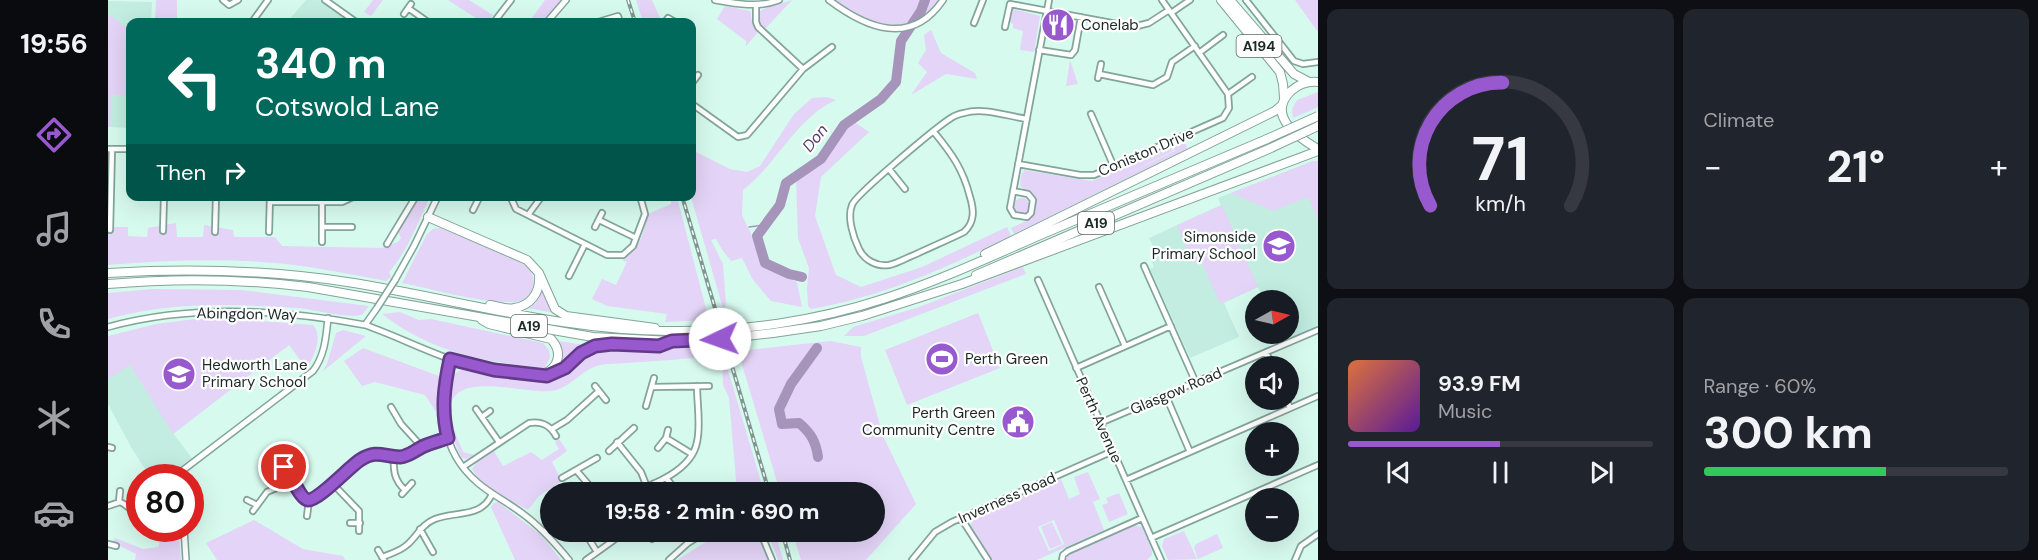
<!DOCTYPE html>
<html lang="en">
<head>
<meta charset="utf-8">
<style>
	:root { --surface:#171b24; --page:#20242c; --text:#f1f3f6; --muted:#9ea1a6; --line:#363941; --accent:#9859cf }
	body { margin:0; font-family:"DM Sans",sans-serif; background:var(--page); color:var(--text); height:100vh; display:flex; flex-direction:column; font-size:22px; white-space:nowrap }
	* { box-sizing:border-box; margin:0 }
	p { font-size:20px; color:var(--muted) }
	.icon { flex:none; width:33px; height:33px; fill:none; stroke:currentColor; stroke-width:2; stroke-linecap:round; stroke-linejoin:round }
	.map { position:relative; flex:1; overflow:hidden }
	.details { display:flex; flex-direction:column; gap:9px; padding:9px; background:#0d0f14; width:720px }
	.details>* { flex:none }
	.top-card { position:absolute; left:18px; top:18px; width:570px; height:183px; border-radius:12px; box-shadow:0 6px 24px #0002; background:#00695c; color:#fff; overflow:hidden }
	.needle { width:39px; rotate:82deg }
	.buttons { position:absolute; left:1137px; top:290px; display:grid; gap:12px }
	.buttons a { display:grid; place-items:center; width:54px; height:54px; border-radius:50%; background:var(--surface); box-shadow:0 6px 24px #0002; font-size:30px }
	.speed { position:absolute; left:18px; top:464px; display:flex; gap:12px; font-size:30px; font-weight:700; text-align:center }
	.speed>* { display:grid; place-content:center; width:78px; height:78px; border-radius:50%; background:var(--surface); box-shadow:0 6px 24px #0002; line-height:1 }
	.speed .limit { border:9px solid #d22; background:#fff; color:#111 }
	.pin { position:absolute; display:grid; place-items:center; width:51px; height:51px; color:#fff; margin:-26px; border:3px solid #fff; border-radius:50%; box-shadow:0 2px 6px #0007 }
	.me { position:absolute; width:66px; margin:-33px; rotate:267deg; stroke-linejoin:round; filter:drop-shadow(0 0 4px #0008) }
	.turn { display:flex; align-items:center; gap:21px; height:126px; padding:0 30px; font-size:27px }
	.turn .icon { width:78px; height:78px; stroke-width:2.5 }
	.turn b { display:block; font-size:42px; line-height:51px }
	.then { display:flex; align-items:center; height:57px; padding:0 30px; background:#0003; gap:12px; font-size:22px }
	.big { font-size:45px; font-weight:700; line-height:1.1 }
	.details .tile { flex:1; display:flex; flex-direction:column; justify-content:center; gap:9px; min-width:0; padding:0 21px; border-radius:12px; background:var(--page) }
	.details .dial { align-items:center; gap:0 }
	.dial svg { height:156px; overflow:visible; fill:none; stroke:var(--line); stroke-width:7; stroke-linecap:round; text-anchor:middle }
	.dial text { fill:var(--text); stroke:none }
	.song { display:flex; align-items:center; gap:18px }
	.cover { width:72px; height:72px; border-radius:9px; background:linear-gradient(135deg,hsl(20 70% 55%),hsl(270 70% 35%)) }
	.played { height:6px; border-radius:3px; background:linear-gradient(90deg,var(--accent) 50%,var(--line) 50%) }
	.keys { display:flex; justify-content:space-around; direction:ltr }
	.heat { display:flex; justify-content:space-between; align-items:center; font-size:33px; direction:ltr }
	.charge { height:9px; border-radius:4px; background:linear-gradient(90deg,#34c759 60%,var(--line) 0) }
	.details .tiles { flex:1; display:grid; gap:9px; grid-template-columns:repeat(2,1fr) }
	.trip { position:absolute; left:432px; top:482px; width:345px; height:60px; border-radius:30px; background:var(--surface); box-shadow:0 6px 24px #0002; font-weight:700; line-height:60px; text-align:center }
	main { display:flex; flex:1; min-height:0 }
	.tab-bar { display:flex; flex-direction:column; width:108px; justify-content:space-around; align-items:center; background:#090b0e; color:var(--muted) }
	.tab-bar .icon { width:42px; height:42px }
	.tab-bar .current { color:var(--accent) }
	.tab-bar b { font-size:27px; color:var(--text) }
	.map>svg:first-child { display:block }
</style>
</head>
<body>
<main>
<nav class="tab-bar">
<b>19:56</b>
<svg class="icon current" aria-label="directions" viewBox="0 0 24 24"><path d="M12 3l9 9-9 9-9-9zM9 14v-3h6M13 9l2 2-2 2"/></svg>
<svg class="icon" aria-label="music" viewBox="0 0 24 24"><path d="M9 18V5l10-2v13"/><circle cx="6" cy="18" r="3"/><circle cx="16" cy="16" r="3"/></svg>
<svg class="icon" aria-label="phone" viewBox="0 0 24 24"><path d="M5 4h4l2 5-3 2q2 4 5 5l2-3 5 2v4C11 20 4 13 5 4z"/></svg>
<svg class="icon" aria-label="climate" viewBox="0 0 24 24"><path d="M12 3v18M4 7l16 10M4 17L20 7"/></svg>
<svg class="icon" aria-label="car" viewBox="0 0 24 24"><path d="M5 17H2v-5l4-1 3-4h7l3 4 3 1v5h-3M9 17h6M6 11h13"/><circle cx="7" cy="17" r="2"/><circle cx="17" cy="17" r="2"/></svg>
</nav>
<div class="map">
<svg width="1210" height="560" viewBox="0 0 1210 560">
	<rect width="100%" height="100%" fill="#d7faef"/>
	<!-- built -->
	<path fill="#c2ede0" d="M198 0H211L242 22H183L180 21Z
		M0 1 44 2 43 22H22V128L0 127Z
		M1205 161H1210V325L1181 339 1178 333H1180V300H1156L1150 287 1116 303 1131 337 1082 358 1042 269 1046 267 1043 260 1050 257 1041 238 1113 205 1110 198Z
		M0 342 181 345 65 433 84 458 59 477H42L23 447 0 404Z"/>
	<!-- green -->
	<path fill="#e4d4f7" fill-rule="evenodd" d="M48 0H69V22L47 21Z
		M265 0H275L263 16 256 12Z
		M340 0H361L385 15 380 22H374Z
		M437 0H453L435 22H421Z
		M528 0H544L553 20 552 22H535Z
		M684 0 657 29 651 23V12L655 9Z
		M727 0H830C825 6 821 14 815 18 797 31 764 23 746 14 739 10 733 5 727 0Z
		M1187 0H1210V32Z
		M617 6 642 11 644 21 650 32 638 46V41L609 19Z
		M905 9 932 16 926 52 912 50 915 31 905 28V24L901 22 902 12Z
		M0 16 5 17 15 26H22V95H3L2 127H0Z
		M823 30 833 53 867 73 869 79 838 74 803 95 819 72 810 63 818 50 816 35Z
		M962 60 970 84 958 86Z
		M1210 92V107L1185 118 1184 109 1189 100Z
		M719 97 728 100C688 118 669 164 635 190L634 215 643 234 654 267 689 282 694 307 663 301 645 280 634 258 623 261 615 251 608 239 603 240 615 264 618 304 616 312 583 197 584 150 622 169 639 172 652 166 686 114 704 98Z
		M742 119 761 132 713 177 707 216 728 275 753 287 814 267 899 227 903 236C840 267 774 297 703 309L700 306 699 288 701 268 690 238 688 178Z
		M1071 144H1078L1079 149 906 234 903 228 923 219 928 209 927 197 912 186 913 176 916 170 984 181 1063 147 1065 151 1013 177 1067 151 1065 147Z
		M1205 161H1210V220L1200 197 1165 211 1123 193Z
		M311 197H322C310 222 300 251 281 272L283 277 278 281C252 276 227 271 201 267 135 257 66 260 0 265V227H20V236L39 237 40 228 68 223 69 237H95L96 225 125 230 126 237H167L174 246 274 248 290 242 293 238 290 232Z
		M563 197H569L601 320 557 322 559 314 499 306 484 299 494 279 508 285 519 262 514 260C534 246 534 236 540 214L563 204Z
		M906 206a8 8 0 1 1 16 0a8 8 0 1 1-16 0Z
		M1114 205 1150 287 1112 304 1093 260 1085 263 1069 225Z
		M332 228C350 235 409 256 420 268 427 275 427 285 422 293 419 298 413 302 407 302 369 303 330 290 294 283L319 234 325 229Z
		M915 267 918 274 756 336H736L745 327 811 307Z
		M45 289 134 290 261 306 254 315C236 318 209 310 190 308 122 304 67 301 0 319V293Z
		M433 290 442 307 447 313 419 308 428 303Z
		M292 312 311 320 323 319 435 343 441 350 442 358 436 368C375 362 323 352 274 314Z
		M870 313 892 368 799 405 777 350Z
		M87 319C127 319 166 322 205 325 216 338 205 356 199 369L181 345 65 434 22 365 0 379V336L48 324Z
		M235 330 258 336 214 372 219 364 228 333Z
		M450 341 477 345C466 351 460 361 450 369 456 359 455 352 450 341Z
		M722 341 753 347V357L775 436 808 504 758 560H693L684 531H766V492H672L630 351Z
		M613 343 617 354 606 356C577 359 548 361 519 363 509 364 495 363 486 367 471 373 461 389 443 391 420 393 364 377 348 395 334 409 349 436 355 452L367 455 357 459 353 457C340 430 337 406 343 376L354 369C372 374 438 383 453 375 468 367 478 349 494 348 534 344 574 348 613 343Z
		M255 348 331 376 328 412 317 395 267 382 254 386 236 361Z
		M617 360 656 492H629L621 398 615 385 614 361Z
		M451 439 459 451 444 462 454 481 431 496 420 510C400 499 375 489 364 469L369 462 386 451 395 466 423 452 434 460 451 449 447 442Z
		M980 472 992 499 985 502 996 530 929 560H884L862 526 866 518 953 479 961 499 972 494 966 477ZM946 520 956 544 941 551 930 527Z
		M1011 493 1020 514 1001 522 994 505 1000 503 998 498Z
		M390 502 433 535 453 560H407L383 507 386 503Z
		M146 520 195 549 235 556 237 560H109L98 543Z
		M944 522 954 544 942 549 933 527Z
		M1026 525 1034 527 1044 551V555L1039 560H956L959 554Z
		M53 528H70L73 560H27L28 554 4 542 7 538 35 549 50 547 52 541Z
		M615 531H644L654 544 660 560H569Z
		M659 531H667L675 560H670Z
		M1076 531 1089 559 1060 560 1054 546 1056 539Z
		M1109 534 1115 548 1090 559 1086 548 1088 544Z"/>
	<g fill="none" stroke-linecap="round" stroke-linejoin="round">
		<!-- stream -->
		<path stroke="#a694ba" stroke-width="1.5" d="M641 227 656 225"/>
		<!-- river -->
		<path stroke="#a694ba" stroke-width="10" d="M694 277 681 274 657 263 649 236 672 205 678 183 713 159 736 125 773 99 788 82 793 41 813 11 817 0
			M709 348 683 384 671 409 674 424 691 423C703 433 708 442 710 457"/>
		<!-- minor casing -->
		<g stroke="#83a49a" stroke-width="8">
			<path id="minor" d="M115 0 121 5 130 0
				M217 0 248 22
				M1138 0 1186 61 1195 64 1210 62
				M300 8 320 22
				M1063 13 1082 0
				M296 14 303 4
				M144 22 160 0
				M386 22 403 0
				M490 22 510 16 512 22
				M557 22 560 18 567 22
				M866 23 875 0
				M897 27 902 4 1025 27 1041 23 1061 10
				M931 50 963 55 967 50 973 17
				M1091 53 1115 35
				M695 69 724 47
				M991 74 1045 85 1059 77 1064 62 1087 46
				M990 78 993 64
				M584 83 590 75
				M1120 94 1144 77
				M584 104 630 137 639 135 695 69 650 27 648 22V5
				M983 114 1006 167
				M826 132C844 154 855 169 862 197 866 210 867 222 856 232 840 240 823 247 806 255 798 258 790 263 781 265 769 267 756 260 751 249 745 237 739 217 744 205 747 195 830 126 843 118 847 115 851 114 856 113 875 107 899 116 919 119
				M0 149H22
				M910 164 972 175H986L1115 118 1121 108 1120 94 1054 0
				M781 169 797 189
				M905 191 920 194 925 200 923 213 919 217 906 215 902 208 941 0
				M402 196 408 209 499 255H515L525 246 537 214 532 196
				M162 202H234L247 196
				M365 210 372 196
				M420 215 434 196
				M491 220 528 238
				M214 227H244
				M487 227 494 213
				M2 230 4 149
				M55 231 56 196
				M107 232 108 196
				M161 232 162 196
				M214 242V202
				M279 244 308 196
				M1036 266 1088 383
				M461 276 477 244
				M930 280 1053 560
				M991 287 1017 346
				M1158 352 1164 366
				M968 368 1063 326
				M487 386 498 400
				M545 387 601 386
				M1058 396 1082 452
				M1178 399 1182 408
				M538 406 546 378
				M283 407 293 424 314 447
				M368 409 391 442
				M374 417 382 411
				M992 423 1210 330
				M444 429 459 420 490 392
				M558 438 584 454
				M509 442 533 472 539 487
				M0 447 4 448
				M550 448 558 438 560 430
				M501 451 526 428
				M286 456C285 470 286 480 297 490
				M171 463C176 467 181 471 184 476 189 483 189 497 198 499 210 503 241 468 253 460 267 450 278 458 293 456 301 456 307 451 314 447 322 443 332 441 340 438
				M355 467 421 423C434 421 442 425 448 436
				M468 470 487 492
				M454 478 489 458
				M558 478 570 492
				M1018 480 1210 396
				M225 484 251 511V531
				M521 492C545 486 584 470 589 442 593 425 589 404 589 386
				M294 494 304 483
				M139 500 149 505
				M11 502 12 491
				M0 506 12 502C20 505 23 512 32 514
				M145 511 159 492 186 480
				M199 516 201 500
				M853 518 880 560
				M242 523H252
				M312 529 325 552
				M476 531 489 552
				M538 531 544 539
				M652 531 664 560
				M436 532 442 527
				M527 532 528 531
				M1043 538 1210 465
				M0 544 8 546
				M270 550 276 560
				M274 557C282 554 293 551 300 544 309 536 314 524 327 519 348 511 374 518 384 494
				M478 560 506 540
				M561 560 580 543 599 531
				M804 560 827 532 844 522 1005 451
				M954 560 955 555 960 551 1034 518
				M1187 560 1193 546 1210 534"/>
		</g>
		<!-- tertiary casing -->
		<g stroke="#83a49a" stroke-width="8">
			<path id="tertiary" d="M607 0C629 4 651 8 671 0
				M721 0C758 28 803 47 835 0
				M439 22 458 0
				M287 280 306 246 330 196
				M257 325C286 335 313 349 342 359 332 406 330 449 370 483 384 495 401 503 415 514 433 527 447 543 461 560
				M0 327C84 304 172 309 257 325L269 308
				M66 477 205 371C217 355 218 337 220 318
				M76 528 78 560"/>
		</g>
		<!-- trunk casing -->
		<g stroke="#83a49a" stroke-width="10">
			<path id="trunk" d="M1113 0 1172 72 1175 84 1176 98
				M1122 0 1186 74 1201 82
				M1210 82C1200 81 1191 84 1183 91 1158 115 1189 137 1210 149
				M320 217 419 260 431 273 447 309 458 316 547 328
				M877 254 1167 111 1174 105
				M0 273C83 268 165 270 246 283 352 300 454 331 562 331 633 332 708 321 775 299 831 281 884 256 937 233 1011 201 1085 170 1159 139
				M868 275 1163 148
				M0 284C67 278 134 279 200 287L485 337 564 341 612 339 665 333 713 326 754 316 854 284 1210 151
				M382 305C389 306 399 310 406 308 422 306 432 293 431 277
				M374 320 381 324 443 339C455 352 451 368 435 374
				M342 359C362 365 425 381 444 375 457 371 463 361 473 353 488 340 510 344 528 345"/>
		</g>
		<!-- minor -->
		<use href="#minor" stroke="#fff" stroke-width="4.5"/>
		<!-- tertiary -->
		<use href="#tertiary" stroke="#fff" stroke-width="5"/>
		<!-- trunk -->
		<use href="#trunk" stroke="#fff" stroke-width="8"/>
		<!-- rail casing -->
		<g stroke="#7e9790" stroke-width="4">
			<path id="rail" d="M520 0 527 22
				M574 196 661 492
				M674 531 682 560"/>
		</g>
		<!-- rail -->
		<use href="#rail" stroke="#fefefe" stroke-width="1.5" stroke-dasharray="4.5" stroke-linecap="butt"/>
		<!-- tertiary-bridge casing -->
		<g stroke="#83a49a" stroke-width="8" stroke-linecap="butt">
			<path id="tertiary-bridge" d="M269 308 287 280"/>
		</g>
		<!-- trunk-bridge casing -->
		<g stroke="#83a49a" stroke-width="10" stroke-linecap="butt">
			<path id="trunk-bridge" d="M1159 139 1210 116
				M1163 148 1210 126"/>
		</g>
		<!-- tertiary-bridge -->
		<use href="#tertiary-bridge" stroke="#fff" stroke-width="5"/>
		<!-- trunk-bridge -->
		<use href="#trunk-bridge" stroke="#fff" stroke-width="8"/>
	</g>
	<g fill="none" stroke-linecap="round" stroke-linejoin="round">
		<!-- route casing -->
		<g stroke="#633a87" stroke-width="15">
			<path id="route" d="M176 467C184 476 192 499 200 500 211 500 240 468 252 460 269 449 276 457 292 457 301 456 306 451 314 447 322 443 331 441 340 438 333 411 336 387 342 359L386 370 439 376 457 368 473 353 487 346 504 344 551 346 564 341 612 339"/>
		</g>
		<!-- route -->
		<use href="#route" stroke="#9859cf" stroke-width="10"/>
	</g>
	<!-- icons -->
	<defs>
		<g id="restaurant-disc" transform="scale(1.725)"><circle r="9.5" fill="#9859cf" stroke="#fefefe"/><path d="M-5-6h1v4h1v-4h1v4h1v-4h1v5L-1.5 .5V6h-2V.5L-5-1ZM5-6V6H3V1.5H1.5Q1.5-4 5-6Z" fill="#fff"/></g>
		<g id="school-disc" transform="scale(1.725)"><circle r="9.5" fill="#9859cf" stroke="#fefefe"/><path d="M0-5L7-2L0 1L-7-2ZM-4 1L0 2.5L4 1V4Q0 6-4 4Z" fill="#fff"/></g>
		<g id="stadium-disc" transform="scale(1.725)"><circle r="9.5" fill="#9859cf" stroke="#fefefe"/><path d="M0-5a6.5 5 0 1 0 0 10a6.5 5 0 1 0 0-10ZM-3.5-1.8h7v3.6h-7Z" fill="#fff"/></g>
		<g id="civic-disc" transform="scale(1.725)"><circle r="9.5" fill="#9859cf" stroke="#fefefe"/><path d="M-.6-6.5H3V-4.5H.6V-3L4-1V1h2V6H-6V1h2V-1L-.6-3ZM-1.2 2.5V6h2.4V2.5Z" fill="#fff"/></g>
	</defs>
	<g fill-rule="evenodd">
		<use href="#restaurant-disc" x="950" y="25"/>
		<use href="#school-disc" x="1171" y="246"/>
		<use href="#stadium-disc" x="834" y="359"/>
		<use href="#school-disc" x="71" y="374"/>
		<use href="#civic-disc" x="910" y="422"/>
	</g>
	<g text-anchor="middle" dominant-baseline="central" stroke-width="4.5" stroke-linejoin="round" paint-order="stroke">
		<!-- shield labels -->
		<g fill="#fefefe" stroke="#5f6966" stroke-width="1.5">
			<rect x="1128.5" y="35" width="45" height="22" rx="4.5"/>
			<rect x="970" y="212" width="36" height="22" rx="4.5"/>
			<rect x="403" y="315" width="36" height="22" rx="4.5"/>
		</g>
		<g font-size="14" font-weight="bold" fill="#1b2925">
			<text x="1151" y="46">A194</text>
			<text x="988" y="223">A19</text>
			<text x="421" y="326">A19</text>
		</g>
		<!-- poi labels -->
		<g font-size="15" fill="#1b2925" stroke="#fefefe" text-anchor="start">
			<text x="973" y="25">Conelab</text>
			<text x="1148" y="237" text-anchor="end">Simonside<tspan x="1148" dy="17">Primary School</tspan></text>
			<text x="857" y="359">Perth Green</text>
			<text x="94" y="365">Hedworth Lane<tspan x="94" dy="17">Primary School</tspan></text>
			<text x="887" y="413" text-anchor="end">Perth Green<tspan x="887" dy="17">Community Centre</tspan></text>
		</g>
		<!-- street labels -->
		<g font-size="15" fill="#1b2925" stroke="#fefefe">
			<text transform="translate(1038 152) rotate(-23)">Coniston Drive</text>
			<text transform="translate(139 314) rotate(1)">Abingdon Way</text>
			<text transform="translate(1068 391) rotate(-23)">Glasgow Road</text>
			<text transform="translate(991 420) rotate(66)">Perth Avenue</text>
			<text transform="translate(899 498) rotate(-24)">Inverness Road</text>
		</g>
		<!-- water labels -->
		<g font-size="16" font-style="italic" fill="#553c6f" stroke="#fefefe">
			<text transform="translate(707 138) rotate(-51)">Don</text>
		</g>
	</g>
</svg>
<div class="buttons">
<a><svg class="needle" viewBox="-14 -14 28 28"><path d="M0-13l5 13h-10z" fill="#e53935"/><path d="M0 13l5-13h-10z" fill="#9ea1a6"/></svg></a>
<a><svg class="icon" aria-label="sound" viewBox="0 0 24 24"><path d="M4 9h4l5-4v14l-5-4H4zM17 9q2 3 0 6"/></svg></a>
<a>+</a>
<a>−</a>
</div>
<div class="speed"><div class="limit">80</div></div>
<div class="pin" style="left:176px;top:467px;background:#d93025"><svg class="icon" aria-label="arrive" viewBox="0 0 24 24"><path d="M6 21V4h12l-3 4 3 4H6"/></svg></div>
<svg class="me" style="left:612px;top:339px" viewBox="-20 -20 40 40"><circle r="19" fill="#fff"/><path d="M0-13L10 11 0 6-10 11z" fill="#9859cf"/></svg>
<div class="trip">19:58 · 2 min · 690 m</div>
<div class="top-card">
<div class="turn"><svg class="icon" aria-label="left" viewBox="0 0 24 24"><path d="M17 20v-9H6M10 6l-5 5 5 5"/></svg><div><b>340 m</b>Cotswold Lane</div></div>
<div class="then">Then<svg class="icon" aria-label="right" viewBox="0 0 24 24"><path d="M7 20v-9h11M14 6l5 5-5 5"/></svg></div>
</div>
</div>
<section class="details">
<div class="tiles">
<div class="tile dial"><svg viewBox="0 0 100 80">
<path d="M14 69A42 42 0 1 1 86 69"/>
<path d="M14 69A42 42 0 0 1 51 6" stroke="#9859cf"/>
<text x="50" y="56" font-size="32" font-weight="700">71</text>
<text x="50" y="72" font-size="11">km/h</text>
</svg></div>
<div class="tile"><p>Climate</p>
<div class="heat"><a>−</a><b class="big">21°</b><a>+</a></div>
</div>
<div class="tile">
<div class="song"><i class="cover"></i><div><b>93.9 FM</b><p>Music</p></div></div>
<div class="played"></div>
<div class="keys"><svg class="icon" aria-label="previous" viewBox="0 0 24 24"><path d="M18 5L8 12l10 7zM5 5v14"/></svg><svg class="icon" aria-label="pause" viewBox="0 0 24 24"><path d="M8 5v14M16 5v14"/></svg><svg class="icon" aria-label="next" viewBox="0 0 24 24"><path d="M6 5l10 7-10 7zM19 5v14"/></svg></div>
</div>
<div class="tile"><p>Range · 60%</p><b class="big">300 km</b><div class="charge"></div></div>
</div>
</section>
</main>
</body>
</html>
